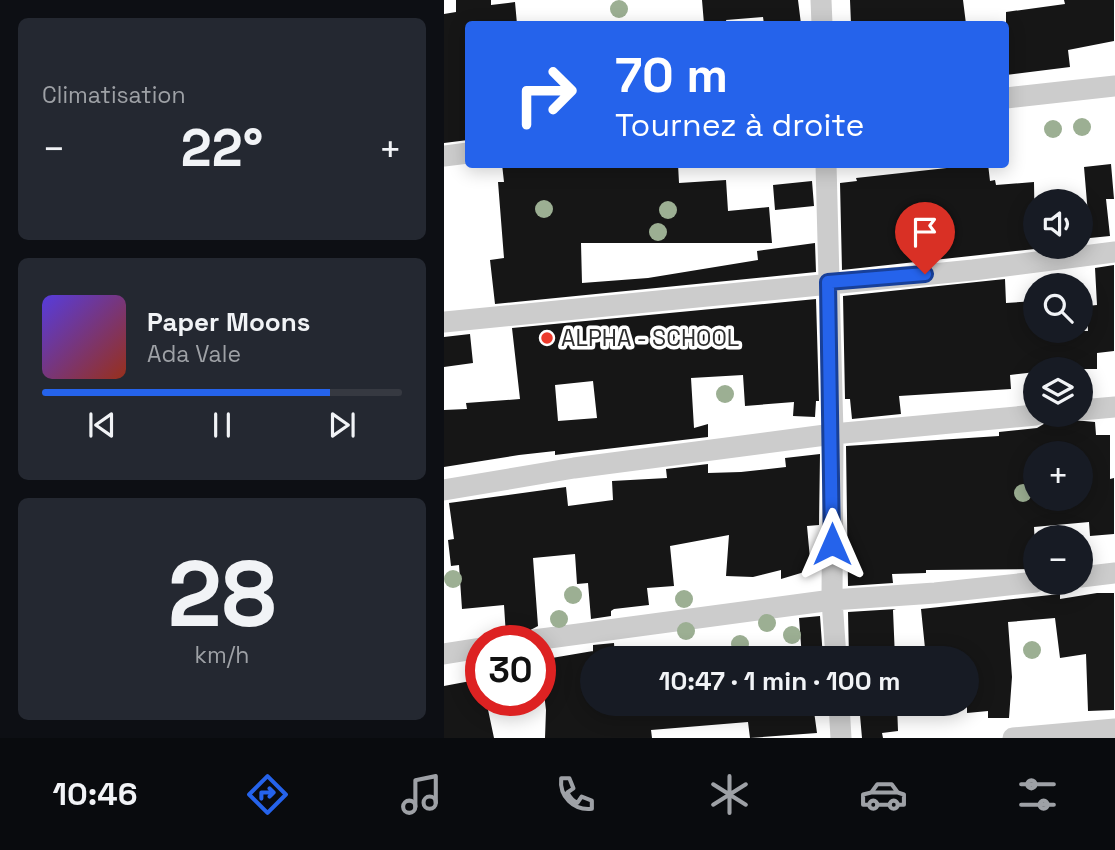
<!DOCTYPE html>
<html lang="fr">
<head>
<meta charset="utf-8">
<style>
	:root { --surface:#171b24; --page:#242831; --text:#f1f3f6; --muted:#9ea1a6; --line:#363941; --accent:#2563eb }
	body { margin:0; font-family:"Space Grotesk",sans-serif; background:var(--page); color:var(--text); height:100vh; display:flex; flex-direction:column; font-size:26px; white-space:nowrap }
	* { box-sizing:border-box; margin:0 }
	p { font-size:23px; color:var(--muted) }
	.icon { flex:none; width:38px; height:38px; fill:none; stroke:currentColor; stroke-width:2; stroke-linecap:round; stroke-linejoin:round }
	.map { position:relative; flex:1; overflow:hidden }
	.side { display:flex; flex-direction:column; gap:18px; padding:18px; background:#0d0f14; width:444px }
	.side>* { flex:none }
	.hud { position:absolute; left:21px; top:21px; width:544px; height:147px; border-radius:7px; box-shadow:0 4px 18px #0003; background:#2563eb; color:#fff; overflow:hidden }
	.tools { position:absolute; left:579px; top:189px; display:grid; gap:14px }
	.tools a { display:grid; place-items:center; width:70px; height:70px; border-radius:50%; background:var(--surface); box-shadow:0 4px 18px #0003; font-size:35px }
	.speed { position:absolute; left:21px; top:625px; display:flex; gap:14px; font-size:35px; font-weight:700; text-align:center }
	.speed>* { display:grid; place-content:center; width:91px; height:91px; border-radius:50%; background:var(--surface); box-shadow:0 4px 18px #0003; line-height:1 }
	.speed .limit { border:10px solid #d22; background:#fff; color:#111 }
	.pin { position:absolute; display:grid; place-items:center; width:60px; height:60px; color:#fff; margin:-72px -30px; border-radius:50% 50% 50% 0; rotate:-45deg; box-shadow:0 0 7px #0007 }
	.pin .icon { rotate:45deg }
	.me { position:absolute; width:77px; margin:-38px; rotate:0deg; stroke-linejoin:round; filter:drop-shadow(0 0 5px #0008) }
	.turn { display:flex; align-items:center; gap:24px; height:147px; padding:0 35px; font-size:32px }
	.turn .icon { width:91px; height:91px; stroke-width:2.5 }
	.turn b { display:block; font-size:49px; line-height:60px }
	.big { font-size:52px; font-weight:700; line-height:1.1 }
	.side .widget { flex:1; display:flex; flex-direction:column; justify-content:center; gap:10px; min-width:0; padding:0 24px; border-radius:10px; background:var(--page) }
	.side .dial { align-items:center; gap:0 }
	.dial b { font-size:91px; line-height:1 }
	.song { display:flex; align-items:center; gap:21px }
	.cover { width:84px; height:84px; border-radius:10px; background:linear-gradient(135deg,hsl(250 70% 55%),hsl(10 70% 35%)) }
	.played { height:7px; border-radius:4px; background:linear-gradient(90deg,var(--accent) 80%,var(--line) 80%) }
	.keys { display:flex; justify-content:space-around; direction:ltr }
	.heat { display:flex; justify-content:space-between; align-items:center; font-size:38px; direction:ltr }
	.trip { position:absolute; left:136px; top:646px; width:399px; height:70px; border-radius:35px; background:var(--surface); box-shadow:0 4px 18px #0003; font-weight:700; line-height:70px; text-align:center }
	.menu { display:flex; height:112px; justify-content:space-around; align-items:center; background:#090b0e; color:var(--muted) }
	.menu .icon { width:49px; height:49px }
	.menu .current { color:var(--accent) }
	.menu b { font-size:32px; color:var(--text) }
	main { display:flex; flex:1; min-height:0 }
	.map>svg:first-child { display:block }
</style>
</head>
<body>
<main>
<section class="side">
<div class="widget"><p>Climatisation</p>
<div class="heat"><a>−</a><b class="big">22°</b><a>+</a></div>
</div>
<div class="widget">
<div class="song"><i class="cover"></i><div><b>Paper Moons</b><p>Ada Vale</p></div></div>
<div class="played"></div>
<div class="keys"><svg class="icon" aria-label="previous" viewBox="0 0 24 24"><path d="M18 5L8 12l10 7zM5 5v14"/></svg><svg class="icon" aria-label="pause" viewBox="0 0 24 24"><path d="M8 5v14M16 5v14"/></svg><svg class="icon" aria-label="next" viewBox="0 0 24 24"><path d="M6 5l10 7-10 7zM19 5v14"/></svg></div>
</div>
<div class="widget dial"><b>28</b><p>km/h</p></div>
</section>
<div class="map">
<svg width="671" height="738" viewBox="0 0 671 738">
	<rect width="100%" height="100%" fill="#fff"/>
	<!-- building -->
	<path fill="#161616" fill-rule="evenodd" d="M12 0H47V5L71 2 73 24H24V140L0 143V14L12 12Z
		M258 0H354L357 24H320L319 17 282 20 283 24H260Z
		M406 0H519L522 24H407Z
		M620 0H670V41L624 50 626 67 562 75V12L621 4Z
		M58 164H234L235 183 282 180 284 211 325 207 328 243H137L138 283 204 278 314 260 313 251 371 243 372 272 51 304 46 260 60 258 54 182H60Z
		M539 164H544L546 181 551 180 552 185 590 182 591 249 398 270 396 183 413 181 412 178Z
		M667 164 670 199H662L666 236 646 238 640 167Z
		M368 181 370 206 331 210 329 185Z
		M670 265V351L653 353V369H592V372L566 375 567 389 455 396 457 414 408 419 406 399H401L399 296 561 279 562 303 592 301V331H644L643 306 653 305 651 268Z
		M372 299 375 401H372L371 417 349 416 350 402 301 406 299 375 247 378 250 428 264 424V437L111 455V451L75 455 0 467V410L23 409 22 403 76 399 68 328ZM149 381 153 418 114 421 111 385Z
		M26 334 29 363 0 367V337Z
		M629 420 651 422 652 435H666V479L670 478V534L646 536 645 522 590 527 592 569 482 570V573L448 574 449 583 404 586 402 446 555 436V432L593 428 603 422ZM592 453H637V499H592Z
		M376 454 375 525 363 526 367 570 337 579V570L309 577 282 576 285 535 226 546 230 586 203 588 205 605 170 609 167 611V616L147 619 144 583 133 584 131 554 89 558 94 626 79 634 62 636 60 605 18 609 15 565 7 566 4 540 10 539 5 503 122 487 124 506 169 500 168 481 223 478 222 469 264 464V473L297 472 342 467 341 458Z
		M653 593H670V710L644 711 642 654 616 658 611 618 564 622 568 677 565 718H544V711L523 713V658H482L477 609 616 594V599Z
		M452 609 449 610 451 658H405L404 612Z
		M376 616 379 658H358L355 618Z
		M170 643 171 658H149V645Z
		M149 651V704H369L373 733 306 738 304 722 207 730 208 738H101L102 710 96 660Z
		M37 679V700H42L50 738H0V686Z
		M415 704H453L454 731 438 733 439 738H418Z"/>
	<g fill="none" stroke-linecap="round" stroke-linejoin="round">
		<!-- street -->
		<path stroke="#ccc" stroke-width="21" d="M377 0 378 24
			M562 98 671 86
			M0 156 24 153
			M382 164 389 434 388 600 392 658
			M0 322 529 270 671 252
			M637 410 671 407
			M0 490 130 468 389 434 592 415
			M637 577 671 573
			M90 640 388 600 491 593 592 582
			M0 654 37 648
			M395 704 397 738
			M569 738 671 729"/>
	</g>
	<!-- trees -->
	<g fill="#9caf93">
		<circle cx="175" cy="9" r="9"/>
		<circle cx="638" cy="127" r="9"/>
		<circle cx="609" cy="129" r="9"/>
		<circle cx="100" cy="209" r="9"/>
		<circle cx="224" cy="210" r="9"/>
		<circle cx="214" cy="232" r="9"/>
		<circle cx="281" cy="394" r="9"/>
		<circle cx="579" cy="493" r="9"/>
		<circle cx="9" cy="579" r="9"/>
		<circle cx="129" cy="595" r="9"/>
		<circle cx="240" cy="599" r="9"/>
		<circle cx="115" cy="619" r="9"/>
		<circle cx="323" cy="623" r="9"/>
		<circle cx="242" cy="631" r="9"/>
		<circle cx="348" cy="635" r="9"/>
		<circle cx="296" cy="644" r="9"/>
		<circle cx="588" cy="650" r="9"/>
	</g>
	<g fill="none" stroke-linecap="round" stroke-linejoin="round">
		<!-- route casing -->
		<g stroke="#184099" stroke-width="18">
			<path id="route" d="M388 544 384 282 481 274"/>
		</g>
		<!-- route -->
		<use href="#route" stroke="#2563eb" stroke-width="12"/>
	</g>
	<!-- markers -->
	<circle fill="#ec3a2c" stroke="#fff" stroke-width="2.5" cx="103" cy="338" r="7"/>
	<g text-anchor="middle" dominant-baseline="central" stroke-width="7" stroke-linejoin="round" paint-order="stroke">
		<!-- poi labels -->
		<g font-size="23" fill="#2f2f2f" stroke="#fff" text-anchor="start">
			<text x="117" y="338">ALPHA - SCHOOL</text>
		</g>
	</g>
</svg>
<div class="tools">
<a><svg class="icon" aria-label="sound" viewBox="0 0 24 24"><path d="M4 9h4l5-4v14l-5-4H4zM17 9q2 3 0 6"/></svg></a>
<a><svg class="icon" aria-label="search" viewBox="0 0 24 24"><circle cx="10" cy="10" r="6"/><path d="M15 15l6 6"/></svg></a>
<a><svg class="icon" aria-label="layers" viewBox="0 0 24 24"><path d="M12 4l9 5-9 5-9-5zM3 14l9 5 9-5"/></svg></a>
<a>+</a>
<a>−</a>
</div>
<div class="speed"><div class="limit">30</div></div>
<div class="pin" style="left:481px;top:274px;background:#d93025"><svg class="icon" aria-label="arrive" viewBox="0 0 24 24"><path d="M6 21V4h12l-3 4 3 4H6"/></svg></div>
<svg class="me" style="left:388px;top:544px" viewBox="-20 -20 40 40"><path d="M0-17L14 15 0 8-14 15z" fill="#2563eb" stroke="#fff" stroke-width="4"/></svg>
<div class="trip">10:47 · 1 min · 100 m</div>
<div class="hud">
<div class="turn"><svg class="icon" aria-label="right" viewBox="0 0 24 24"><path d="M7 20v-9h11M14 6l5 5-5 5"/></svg><div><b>70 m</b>Tournez à droite</div></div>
</div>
</div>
</main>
<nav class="menu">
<b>10:46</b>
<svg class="icon current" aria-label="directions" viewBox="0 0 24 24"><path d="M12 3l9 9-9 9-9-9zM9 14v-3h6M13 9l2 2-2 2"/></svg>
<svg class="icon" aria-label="music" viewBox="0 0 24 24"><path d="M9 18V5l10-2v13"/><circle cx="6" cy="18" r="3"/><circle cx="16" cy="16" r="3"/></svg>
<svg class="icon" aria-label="phone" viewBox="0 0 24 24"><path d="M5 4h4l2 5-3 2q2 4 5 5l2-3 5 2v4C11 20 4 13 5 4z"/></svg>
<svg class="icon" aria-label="climate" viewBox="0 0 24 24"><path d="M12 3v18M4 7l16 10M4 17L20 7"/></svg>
<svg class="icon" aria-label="car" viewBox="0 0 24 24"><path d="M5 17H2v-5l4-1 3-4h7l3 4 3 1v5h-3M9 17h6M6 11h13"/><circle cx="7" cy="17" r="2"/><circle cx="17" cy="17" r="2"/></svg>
<svg class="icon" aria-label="filters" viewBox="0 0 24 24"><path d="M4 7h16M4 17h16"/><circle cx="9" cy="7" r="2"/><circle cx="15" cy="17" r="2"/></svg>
</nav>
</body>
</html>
